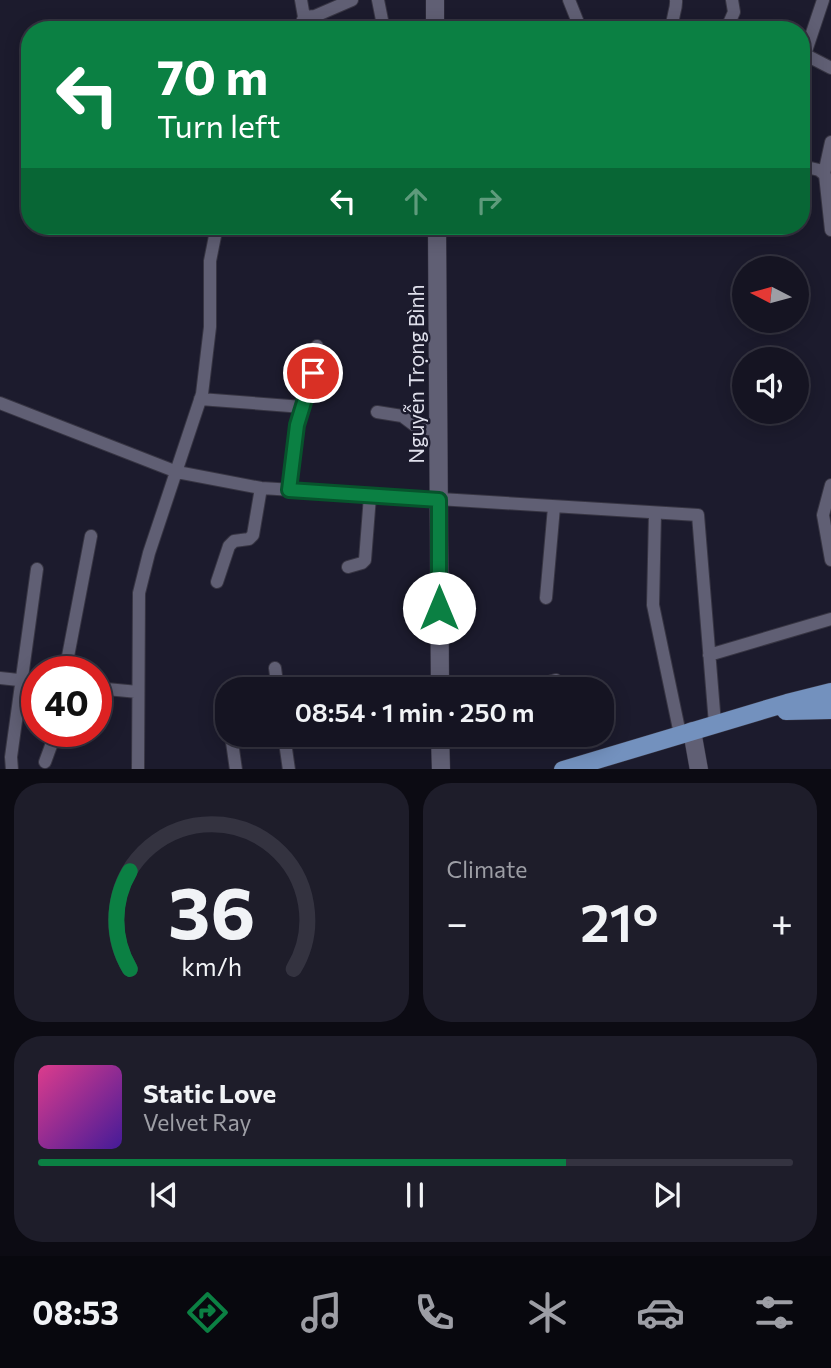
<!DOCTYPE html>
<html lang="en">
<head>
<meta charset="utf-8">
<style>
	:root { --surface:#151422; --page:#1e1d2a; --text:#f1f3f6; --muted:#9d9ea5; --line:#343340; --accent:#0b8043 }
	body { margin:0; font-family:Commissioner,sans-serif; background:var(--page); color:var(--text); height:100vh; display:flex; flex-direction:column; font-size:26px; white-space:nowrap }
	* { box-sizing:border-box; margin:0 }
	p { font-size:23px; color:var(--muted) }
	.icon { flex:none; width:38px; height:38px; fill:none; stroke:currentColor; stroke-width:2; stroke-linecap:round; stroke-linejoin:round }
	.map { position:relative; height:769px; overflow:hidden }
	.details { display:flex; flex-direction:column; gap:14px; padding:14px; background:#0c0b13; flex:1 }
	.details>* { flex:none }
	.banner { position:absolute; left:21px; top:21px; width:789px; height:214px; border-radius:28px; box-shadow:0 4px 18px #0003,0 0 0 2px var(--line); background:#0b8043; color:#fff; overflow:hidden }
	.needle { width:46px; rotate:276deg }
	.buttons { position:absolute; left:732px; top:256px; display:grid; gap:14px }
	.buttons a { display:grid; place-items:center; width:77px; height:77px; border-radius:50%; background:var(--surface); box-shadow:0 4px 18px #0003,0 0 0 2px var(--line); font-size:35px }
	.speed { position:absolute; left:21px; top:656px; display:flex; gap:14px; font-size:35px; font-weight:700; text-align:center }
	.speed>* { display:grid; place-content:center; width:91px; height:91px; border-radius:50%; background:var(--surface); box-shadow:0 4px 18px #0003,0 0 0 2px var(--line); line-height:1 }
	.speed .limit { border:10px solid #d22; background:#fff; color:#111 }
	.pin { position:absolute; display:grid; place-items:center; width:60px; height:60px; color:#fff; margin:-30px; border:4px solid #fff; border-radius:50%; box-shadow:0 2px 7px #0007 }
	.me { position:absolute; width:77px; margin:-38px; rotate:0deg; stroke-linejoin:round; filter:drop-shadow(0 0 5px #0008) }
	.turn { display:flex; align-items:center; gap:24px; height:147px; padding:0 21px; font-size:32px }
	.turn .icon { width:91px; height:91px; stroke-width:2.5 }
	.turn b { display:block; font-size:49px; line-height:60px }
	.lanes { display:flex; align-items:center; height:66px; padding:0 21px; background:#0003; justify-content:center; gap:35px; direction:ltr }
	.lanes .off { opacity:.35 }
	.big { font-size:52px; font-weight:600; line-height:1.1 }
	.details .tile { flex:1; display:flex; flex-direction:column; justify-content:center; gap:10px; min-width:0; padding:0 24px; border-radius:28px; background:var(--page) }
	.details .dial { align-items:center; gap:0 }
	.dial svg { height:182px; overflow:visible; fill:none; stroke:var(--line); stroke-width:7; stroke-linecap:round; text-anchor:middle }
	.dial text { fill:var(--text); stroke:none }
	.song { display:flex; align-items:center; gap:21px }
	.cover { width:84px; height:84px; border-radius:10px; background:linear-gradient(135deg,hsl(330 70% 55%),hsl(260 70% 35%)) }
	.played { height:7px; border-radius:4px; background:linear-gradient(90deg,var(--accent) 70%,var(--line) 70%) }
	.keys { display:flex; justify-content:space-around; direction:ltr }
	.heat { display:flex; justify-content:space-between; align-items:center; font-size:38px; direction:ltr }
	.details .tiles { flex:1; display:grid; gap:14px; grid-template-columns:1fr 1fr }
	.tile:last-child { grid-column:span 2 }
	.trip { position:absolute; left:215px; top:677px; width:399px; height:70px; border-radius:28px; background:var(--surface); box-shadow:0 4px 18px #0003,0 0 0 2px var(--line); font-weight:600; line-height:70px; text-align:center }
	.dock { display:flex; height:112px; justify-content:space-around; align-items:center; background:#08080e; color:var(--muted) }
	.dock .icon { width:49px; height:49px }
	.dock .selected { color:var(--accent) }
	.dock b { font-size:32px; color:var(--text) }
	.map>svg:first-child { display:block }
</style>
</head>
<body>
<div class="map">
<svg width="831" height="770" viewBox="0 0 831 770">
	<rect width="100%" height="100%" fill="#1c1b2d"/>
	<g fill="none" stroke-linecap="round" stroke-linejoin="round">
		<!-- street casing -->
		<g stroke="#373543" stroke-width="14">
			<path id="street" d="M378 0 384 30
				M569 0 581 30
				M304 17 315 16 352 0
				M299 30 304 17 301 0
				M673 30C670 19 677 11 676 0
				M726 30 734 12 732 0
				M804 54 831 68
				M802 63 823 0
				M802 166 819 170 825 175 831 230
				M824 174 831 142
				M200 399 303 407
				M0 403 177 472 261 488 698 515 715 724
				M377 412 402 416 418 428 439 430
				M831 485 823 515 831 560
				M289 490 297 425 311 383 317 346
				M655 513 653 605 680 734
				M348 567 362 563 365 560 370 496
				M217 582 229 546 234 541 249 539 253 535 261 488
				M546 598 554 507
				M709 655 831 619
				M275 668 278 690
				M65 672 91 536
				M0 678 37 682
				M96 688 138 692
				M521 690 556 680
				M226 698 228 710
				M231 735 236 770
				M284 735 289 770
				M45 762 56 732
				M12 770 11 757 37 569
				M138 770 139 593 149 553 202 394 210 327V261L217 226"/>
		</g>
		<!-- secondary casing -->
		<g stroke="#373543" stroke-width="19">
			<path id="secondary" d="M435 0V30
				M437 226 440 690
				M692 731 699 770
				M440 735 441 770"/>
		</g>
		<!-- primary casing -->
		<g stroke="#373543" stroke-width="19">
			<path id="primary" d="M786 711 831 710
				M563 770 787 703 831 692"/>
		</g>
		<!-- street -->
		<use href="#street" stroke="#605f74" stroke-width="12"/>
		<!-- secondary -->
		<use href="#secondary" stroke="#605f74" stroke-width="18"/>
		<!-- primary -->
		<use href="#primary" stroke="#7391be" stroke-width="18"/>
	</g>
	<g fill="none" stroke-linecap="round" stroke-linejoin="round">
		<!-- route casing -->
		<g stroke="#07532c" stroke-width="18">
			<path id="route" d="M313 373 297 425 289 490 439 500V608"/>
		</g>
		<!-- route -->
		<use href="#route" stroke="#0b8043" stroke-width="12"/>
	</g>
	<g text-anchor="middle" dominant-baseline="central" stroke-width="5" stroke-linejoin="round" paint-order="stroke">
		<!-- street labels -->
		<g font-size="21" fill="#dfdfeb" stroke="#1c1b2d">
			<text transform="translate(415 374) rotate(-90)">Nguyễn Trọng Bình</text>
		</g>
	</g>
</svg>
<div class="buttons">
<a><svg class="needle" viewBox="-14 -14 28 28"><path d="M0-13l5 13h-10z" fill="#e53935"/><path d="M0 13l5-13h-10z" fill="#9d9ea5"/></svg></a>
<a><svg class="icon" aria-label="sound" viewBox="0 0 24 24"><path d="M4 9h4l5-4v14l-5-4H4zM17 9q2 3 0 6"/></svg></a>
</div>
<div class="speed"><div class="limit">40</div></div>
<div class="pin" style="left:313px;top:373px;background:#d93025"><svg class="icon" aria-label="arrive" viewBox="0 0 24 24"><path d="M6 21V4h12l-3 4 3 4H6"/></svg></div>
<svg class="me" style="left:439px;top:608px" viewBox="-20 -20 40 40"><circle r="19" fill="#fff"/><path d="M0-13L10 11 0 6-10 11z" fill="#0b8043"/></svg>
<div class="trip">08:54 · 1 min · 250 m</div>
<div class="banner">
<div class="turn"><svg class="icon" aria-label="left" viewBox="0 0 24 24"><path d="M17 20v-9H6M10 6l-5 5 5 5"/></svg><div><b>70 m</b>Turn left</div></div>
<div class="lanes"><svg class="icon" aria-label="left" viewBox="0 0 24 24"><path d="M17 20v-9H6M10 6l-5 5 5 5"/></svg><svg class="icon off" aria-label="ahead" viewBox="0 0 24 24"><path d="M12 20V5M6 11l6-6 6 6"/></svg><svg class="icon off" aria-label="right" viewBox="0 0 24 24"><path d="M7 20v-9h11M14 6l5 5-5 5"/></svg></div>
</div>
</div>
<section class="details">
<div class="tiles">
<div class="tile dial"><svg viewBox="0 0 100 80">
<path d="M14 69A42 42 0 1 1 86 69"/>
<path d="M14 69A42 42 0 0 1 14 26" stroke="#0b8043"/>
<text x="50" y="56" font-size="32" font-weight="700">36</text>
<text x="50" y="72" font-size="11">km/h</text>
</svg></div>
<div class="tile"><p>Climate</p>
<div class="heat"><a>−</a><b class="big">21°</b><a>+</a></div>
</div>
<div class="tile">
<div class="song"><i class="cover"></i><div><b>Static Love</b><p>Velvet Ray</p></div></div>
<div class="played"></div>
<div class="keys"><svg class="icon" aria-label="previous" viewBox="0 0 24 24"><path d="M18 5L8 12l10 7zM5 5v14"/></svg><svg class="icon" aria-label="pause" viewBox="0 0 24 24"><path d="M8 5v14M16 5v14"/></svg><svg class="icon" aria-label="next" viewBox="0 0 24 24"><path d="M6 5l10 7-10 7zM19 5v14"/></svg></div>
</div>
</div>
</section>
<nav class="dock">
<b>08:53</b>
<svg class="icon selected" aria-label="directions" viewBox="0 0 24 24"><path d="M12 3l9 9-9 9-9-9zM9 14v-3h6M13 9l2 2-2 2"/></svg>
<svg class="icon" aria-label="music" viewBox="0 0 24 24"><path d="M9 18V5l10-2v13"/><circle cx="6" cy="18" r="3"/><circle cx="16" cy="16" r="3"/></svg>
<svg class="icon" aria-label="phone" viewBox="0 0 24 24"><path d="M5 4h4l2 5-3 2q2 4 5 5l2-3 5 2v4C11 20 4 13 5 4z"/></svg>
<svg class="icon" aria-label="climate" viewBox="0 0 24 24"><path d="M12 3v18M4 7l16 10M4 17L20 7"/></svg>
<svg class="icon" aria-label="car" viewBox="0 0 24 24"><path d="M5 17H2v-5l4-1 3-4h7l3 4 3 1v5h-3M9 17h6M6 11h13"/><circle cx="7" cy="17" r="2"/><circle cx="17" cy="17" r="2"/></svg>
<svg class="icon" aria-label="filters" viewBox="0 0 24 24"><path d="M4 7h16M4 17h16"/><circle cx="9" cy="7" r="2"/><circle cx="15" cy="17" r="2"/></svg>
</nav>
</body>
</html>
